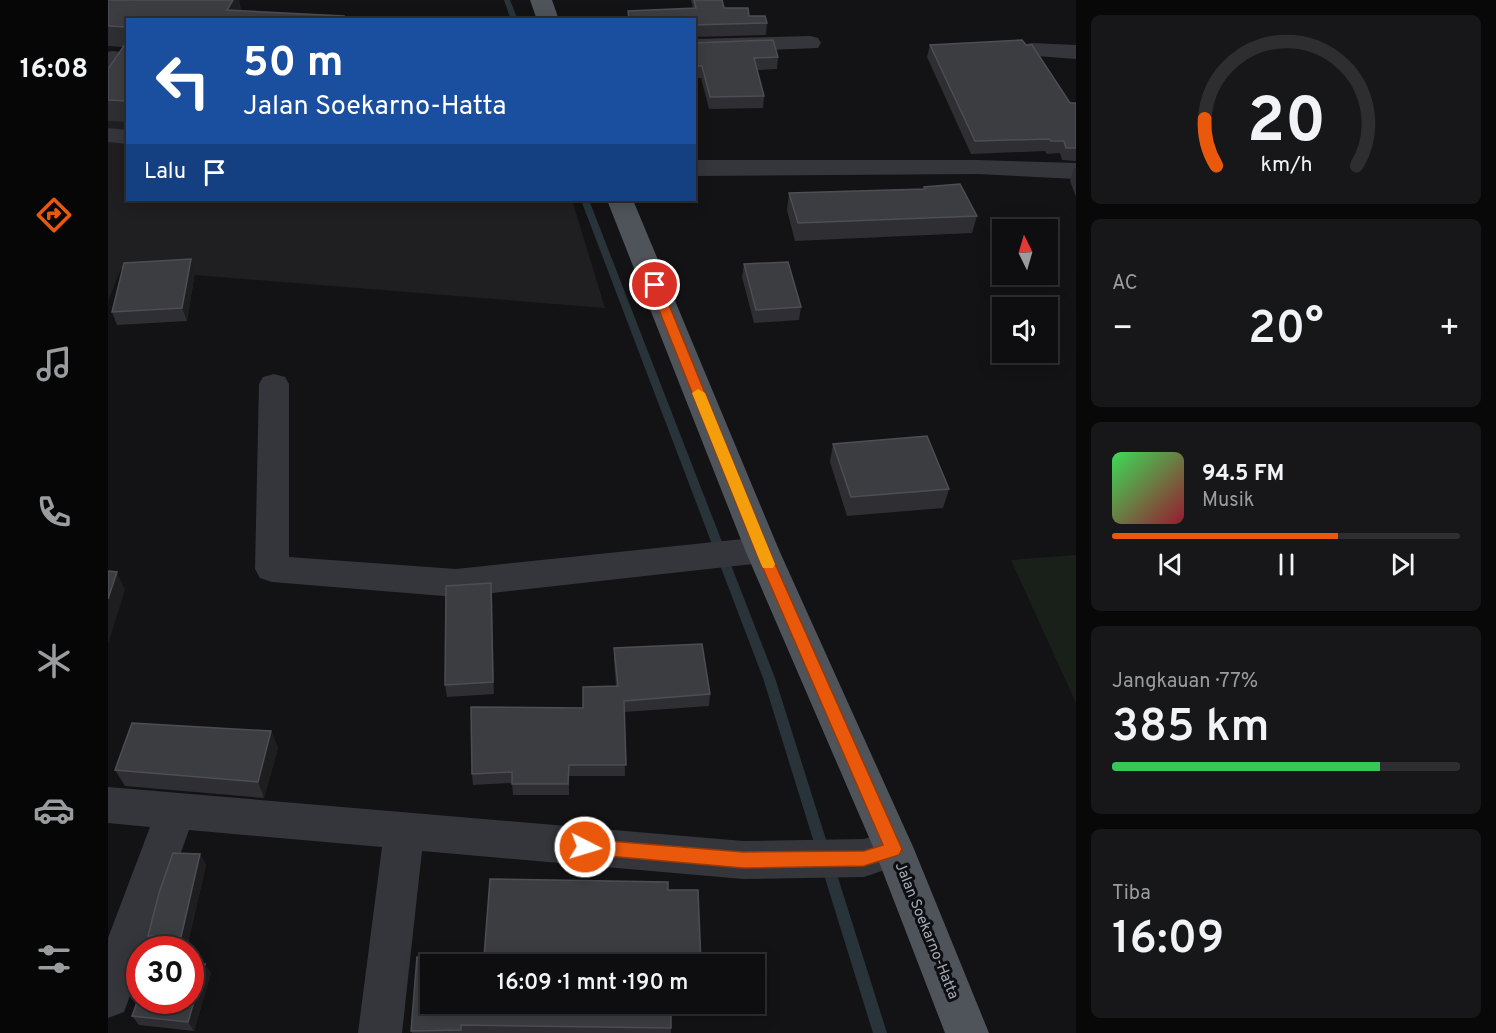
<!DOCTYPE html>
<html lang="id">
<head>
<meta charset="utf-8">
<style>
	:root { --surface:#0e0e10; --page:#171719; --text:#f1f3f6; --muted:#9b9c9f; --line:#2e2e30; --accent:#ea580c }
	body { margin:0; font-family:Overpass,sans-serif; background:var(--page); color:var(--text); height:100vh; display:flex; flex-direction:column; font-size:22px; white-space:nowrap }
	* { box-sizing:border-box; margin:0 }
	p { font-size:20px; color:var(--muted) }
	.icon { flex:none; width:33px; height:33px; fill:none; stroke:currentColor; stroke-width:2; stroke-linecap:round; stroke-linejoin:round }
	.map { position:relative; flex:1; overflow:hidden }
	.side { display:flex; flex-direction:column; gap:15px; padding:15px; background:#080809; width:420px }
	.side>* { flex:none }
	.hud { position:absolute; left:18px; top:18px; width:570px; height:183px; border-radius:0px; box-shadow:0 3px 15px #0003,0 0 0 2px var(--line); background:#1a4fa0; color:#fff; overflow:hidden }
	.needle { width:39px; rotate:355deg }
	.controls { position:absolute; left:884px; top:219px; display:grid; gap:12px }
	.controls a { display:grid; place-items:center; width:66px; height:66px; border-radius:0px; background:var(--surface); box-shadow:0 3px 15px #0003,0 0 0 2px var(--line); font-size:30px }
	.speed { position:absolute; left:18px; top:936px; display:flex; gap:12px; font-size:30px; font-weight:700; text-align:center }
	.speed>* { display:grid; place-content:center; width:78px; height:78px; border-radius:50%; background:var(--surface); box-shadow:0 3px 15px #0003,0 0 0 2px var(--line); line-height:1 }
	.speed .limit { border:9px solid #d22; background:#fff; color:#111 }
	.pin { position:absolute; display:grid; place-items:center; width:51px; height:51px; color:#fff; margin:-26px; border:3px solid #fff; border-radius:50%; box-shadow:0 2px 6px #0007 }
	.me { position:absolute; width:66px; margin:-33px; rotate:95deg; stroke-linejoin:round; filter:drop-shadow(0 0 4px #0008) }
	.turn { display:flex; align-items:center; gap:21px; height:126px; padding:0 18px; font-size:27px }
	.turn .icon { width:78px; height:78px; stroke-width:2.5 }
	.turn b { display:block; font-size:42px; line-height:51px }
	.then { display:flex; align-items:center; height:57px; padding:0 18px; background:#0003; gap:12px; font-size:22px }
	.big { font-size:45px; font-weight:600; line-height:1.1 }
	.side .tile { flex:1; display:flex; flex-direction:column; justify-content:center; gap:9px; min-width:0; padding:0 21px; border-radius:9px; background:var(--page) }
	.side .dial { align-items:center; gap:0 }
	.dial svg { height:156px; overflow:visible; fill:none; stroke:var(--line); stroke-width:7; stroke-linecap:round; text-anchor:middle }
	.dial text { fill:var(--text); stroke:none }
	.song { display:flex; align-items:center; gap:18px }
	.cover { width:72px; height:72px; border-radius:9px; background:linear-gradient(135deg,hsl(130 70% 55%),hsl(350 70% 35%)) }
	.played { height:6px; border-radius:3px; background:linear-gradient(90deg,var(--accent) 65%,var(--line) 65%) }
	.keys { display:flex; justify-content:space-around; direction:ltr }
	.heat { display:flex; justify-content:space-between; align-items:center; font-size:33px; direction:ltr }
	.charge { height:9px; border-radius:4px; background:linear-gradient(90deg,#34c759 77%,var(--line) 0) }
	.trip { position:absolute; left:312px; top:954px; width:345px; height:60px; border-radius:0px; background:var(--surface); box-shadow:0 3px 15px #0003,0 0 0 2px var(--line); font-weight:600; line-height:60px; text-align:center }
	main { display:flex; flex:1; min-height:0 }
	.tabs { display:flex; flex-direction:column; width:108px; justify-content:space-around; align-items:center; background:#060606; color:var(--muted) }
	.tabs .icon { width:42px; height:42px }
	.tabs .current { color:var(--accent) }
	.tabs b { font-size:27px; color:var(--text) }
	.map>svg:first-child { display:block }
</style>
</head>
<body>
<main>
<nav class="tabs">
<b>16:08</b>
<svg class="icon current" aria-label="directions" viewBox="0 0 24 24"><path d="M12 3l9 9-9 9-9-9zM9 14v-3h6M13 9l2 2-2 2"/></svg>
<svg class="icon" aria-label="music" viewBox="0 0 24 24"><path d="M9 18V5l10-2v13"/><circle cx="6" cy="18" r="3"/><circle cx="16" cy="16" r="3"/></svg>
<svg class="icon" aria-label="phone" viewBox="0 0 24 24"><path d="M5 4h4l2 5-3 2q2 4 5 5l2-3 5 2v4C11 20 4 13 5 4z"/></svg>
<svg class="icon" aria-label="climate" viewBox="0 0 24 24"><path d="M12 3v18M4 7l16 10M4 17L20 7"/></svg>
<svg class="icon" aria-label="car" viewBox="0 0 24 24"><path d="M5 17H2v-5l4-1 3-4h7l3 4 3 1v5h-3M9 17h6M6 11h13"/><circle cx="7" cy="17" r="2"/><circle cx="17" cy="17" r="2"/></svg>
<svg class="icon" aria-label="filters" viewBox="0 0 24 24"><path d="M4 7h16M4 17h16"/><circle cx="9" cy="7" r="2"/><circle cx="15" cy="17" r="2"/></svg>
</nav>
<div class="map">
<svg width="968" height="1033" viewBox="0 0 968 1033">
	<rect width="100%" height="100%" fill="#131315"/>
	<!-- built -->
	<path fill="#1f1f22" d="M0 51H19L20 200H464L497 308 13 269 0 301Z"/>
	<!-- green -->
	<path fill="#192019" d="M968 555V703L903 560Z"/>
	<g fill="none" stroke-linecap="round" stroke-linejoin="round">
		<!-- stream -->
		<path fill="#28343a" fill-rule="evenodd" d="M396 0H402L410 20H403Z
			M473 200H481L667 678 779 1033H765L655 678Z"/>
		<!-- minor -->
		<path fill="#34363b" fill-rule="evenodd" d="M702 36 710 38 713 43 710 48 586 53V39Z
			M923 43 968 45V59L915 55 912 50 915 45Z
			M5 51 13 53 16 58 8 69 0 71V52Z
			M0 128 20 130V144L0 142Z
			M586 160H870L968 163V179L870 174 586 176Z
			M166 374 177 377 181 384V557L348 569 654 537 666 541 671 550 666 559 654 563 348 597 164 582 152 578 147 569 151 384 155 377Z
			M0 787 635 841 756 839 786 830 800 836 806 849 800 862 756 877 635 879 314 851 294 1033H250L274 847 81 830 38 950H32V969L16 1012 0 1018V938L42 827 0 823Z"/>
		<!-- major -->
		<path fill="#4f535a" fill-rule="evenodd" d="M422 0H444L451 20H429Z
			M499 200H525L671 550 806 849 881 1033H837L766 849 637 550Z"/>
	</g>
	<!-- wall -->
	<path fill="#2f2f33" d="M0 0H131L133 11 236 16 237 20H20V122L0 121V69L15 47 0 46Z
		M583 0H614L616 8 659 23 658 35 586 37V20H520V11L585 8Z
		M586 43 670 57 669 69 649 70 656 96 655 108 601 109 593 78H586Z
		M822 45 962 103H968V161L954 160 952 153 939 154 937 151 863 154 819 57Z
		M966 168H968V197L962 181Z
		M816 187 869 216 864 233 687 241 679 210 681 193 816 189Z
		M636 264 693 307 691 320 646 323 634 277Z
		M87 272 79 321 9 325 4 312Z
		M725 444 841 489 835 508 739 516 722 462Z
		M384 595 386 694 339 697 337 685Z
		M506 648 602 694 601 706 516 712 517 776H461V795H405L404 783 365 785 364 774 475 708 508 686 506 660Z
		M163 731 170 748 156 798 17 786 7 770Z
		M92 854 98 865 79 947 46 946 40 936Z
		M382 879 560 882V890H590L593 964H322V1004H591V1006L563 1005V1033H304L303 1031 309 957H376Z
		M103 973 86 1031 31 1025 24 1016Z"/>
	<!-- shaded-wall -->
	<path fill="#1e1e21" d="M125 0H131L134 14 119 10Z
		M83 259 87 272 79 321 74 308Z
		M9 572 17 590 0 644V599Z
		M383 583 384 595 386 694 385 682Z
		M163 731 170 748 156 798 150 782Z
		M92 854 98 865 79 947 73 937Z
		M97 964 103 973 86 1031 80 1022Z"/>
	<!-- building -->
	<path fill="#3b3d41" stroke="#4c4e54" stroke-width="1.5" d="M0 0H125L119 10 236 16 234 20H20V27L0 26Z
		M586 0H614L616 8H640L641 16H657L659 23 586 25V20H521L520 11 588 8Z
		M20 40V101L0 100V69Z
		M665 40 670 57 646 58 656 96 602 97 594 66H586V43Z
		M914 40 918 45H924L962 103H968V148H958L956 141H943L941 139 867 141 822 45Z
		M852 184 869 216 690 223 681 193 817 189 816 187Z
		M83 259 74 308 4 312 16 263Z
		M680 262 693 307 648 310 636 264Z
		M819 436 841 489 743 497 725 444Z
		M0 571 9 572 0 599Z
		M383 583 385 682 337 685 338 586Z
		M594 644 602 694 516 701 518 765H461L460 784H404V772L364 774 363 707 475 708V687L510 686 506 648Z
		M24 723 163 731 150 782 7 770Z
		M65 853 92 854 73 937 40 936 51 893Z
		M382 879 560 882V890H590L593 964H322V1004H563V1028L353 1025V1030L303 1031 309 957H376Z
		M82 962 97 964 80 1022 24 1016 32 994V1000H82Z"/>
	<!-- route -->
	<path fill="#ea580c" stroke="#983908" stroke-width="1.5" d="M547 282 553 285 661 550 794 849 791 855 756 866 635 868 477 854 471 852 468 847 471 841 477 839 635 852 756 851 775 845 647 550 541 285Z"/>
	<!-- slow -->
	<path fill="#f59e0b" d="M590 389 597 393 667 564 665 568H655L653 564 584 393Z"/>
	<g text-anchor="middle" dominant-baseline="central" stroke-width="6" stroke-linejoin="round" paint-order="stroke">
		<!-- street labels -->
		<g font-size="15" fill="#a3abb7" stroke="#0e0e10">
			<text transform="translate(818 931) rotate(68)">Jalan Soekarno-Hatta</text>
		</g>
	</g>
</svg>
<div class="controls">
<a><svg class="needle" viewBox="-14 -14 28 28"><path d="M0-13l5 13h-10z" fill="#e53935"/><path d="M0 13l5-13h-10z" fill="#9b9c9f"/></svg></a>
<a><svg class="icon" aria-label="sound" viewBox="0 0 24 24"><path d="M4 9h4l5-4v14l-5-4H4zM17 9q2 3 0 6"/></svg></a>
</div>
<div class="speed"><div class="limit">30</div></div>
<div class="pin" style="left:547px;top:285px;background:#d93025"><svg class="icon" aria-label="arrive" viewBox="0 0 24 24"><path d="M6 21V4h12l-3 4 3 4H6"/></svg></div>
<svg class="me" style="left:477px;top:847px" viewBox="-20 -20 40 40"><circle r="17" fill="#ea580c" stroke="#fff" stroke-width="3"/><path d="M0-11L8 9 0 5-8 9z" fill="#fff"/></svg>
<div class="trip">16:09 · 1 mnt · 190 m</div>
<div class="hud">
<div class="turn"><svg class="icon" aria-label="left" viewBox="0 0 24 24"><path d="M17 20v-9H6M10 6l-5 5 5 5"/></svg><div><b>50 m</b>Jalan Soekarno-Hatta</div></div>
<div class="then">Lalu<svg class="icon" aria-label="arrive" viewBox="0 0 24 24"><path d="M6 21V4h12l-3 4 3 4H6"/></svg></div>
</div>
</div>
<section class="side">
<div class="tile dial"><svg viewBox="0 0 100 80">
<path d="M14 69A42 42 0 1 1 86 69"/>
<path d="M14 69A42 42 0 0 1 8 45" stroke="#ea580c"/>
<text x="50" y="56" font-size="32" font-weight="700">20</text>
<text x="50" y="72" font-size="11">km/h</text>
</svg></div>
<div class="tile"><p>AC</p>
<div class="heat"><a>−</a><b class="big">20°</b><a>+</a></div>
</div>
<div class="tile">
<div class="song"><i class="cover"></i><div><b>94.5 FM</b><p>Musik</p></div></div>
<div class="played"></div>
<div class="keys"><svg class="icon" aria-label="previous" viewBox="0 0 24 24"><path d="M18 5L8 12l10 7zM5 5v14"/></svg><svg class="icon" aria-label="pause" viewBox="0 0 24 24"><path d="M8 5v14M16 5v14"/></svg><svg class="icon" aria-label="next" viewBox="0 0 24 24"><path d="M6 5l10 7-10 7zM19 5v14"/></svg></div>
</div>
<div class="tile"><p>Jangkauan · 77%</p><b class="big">385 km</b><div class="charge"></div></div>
<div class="tile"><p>Tiba</p><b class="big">16:09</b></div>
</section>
</main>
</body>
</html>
